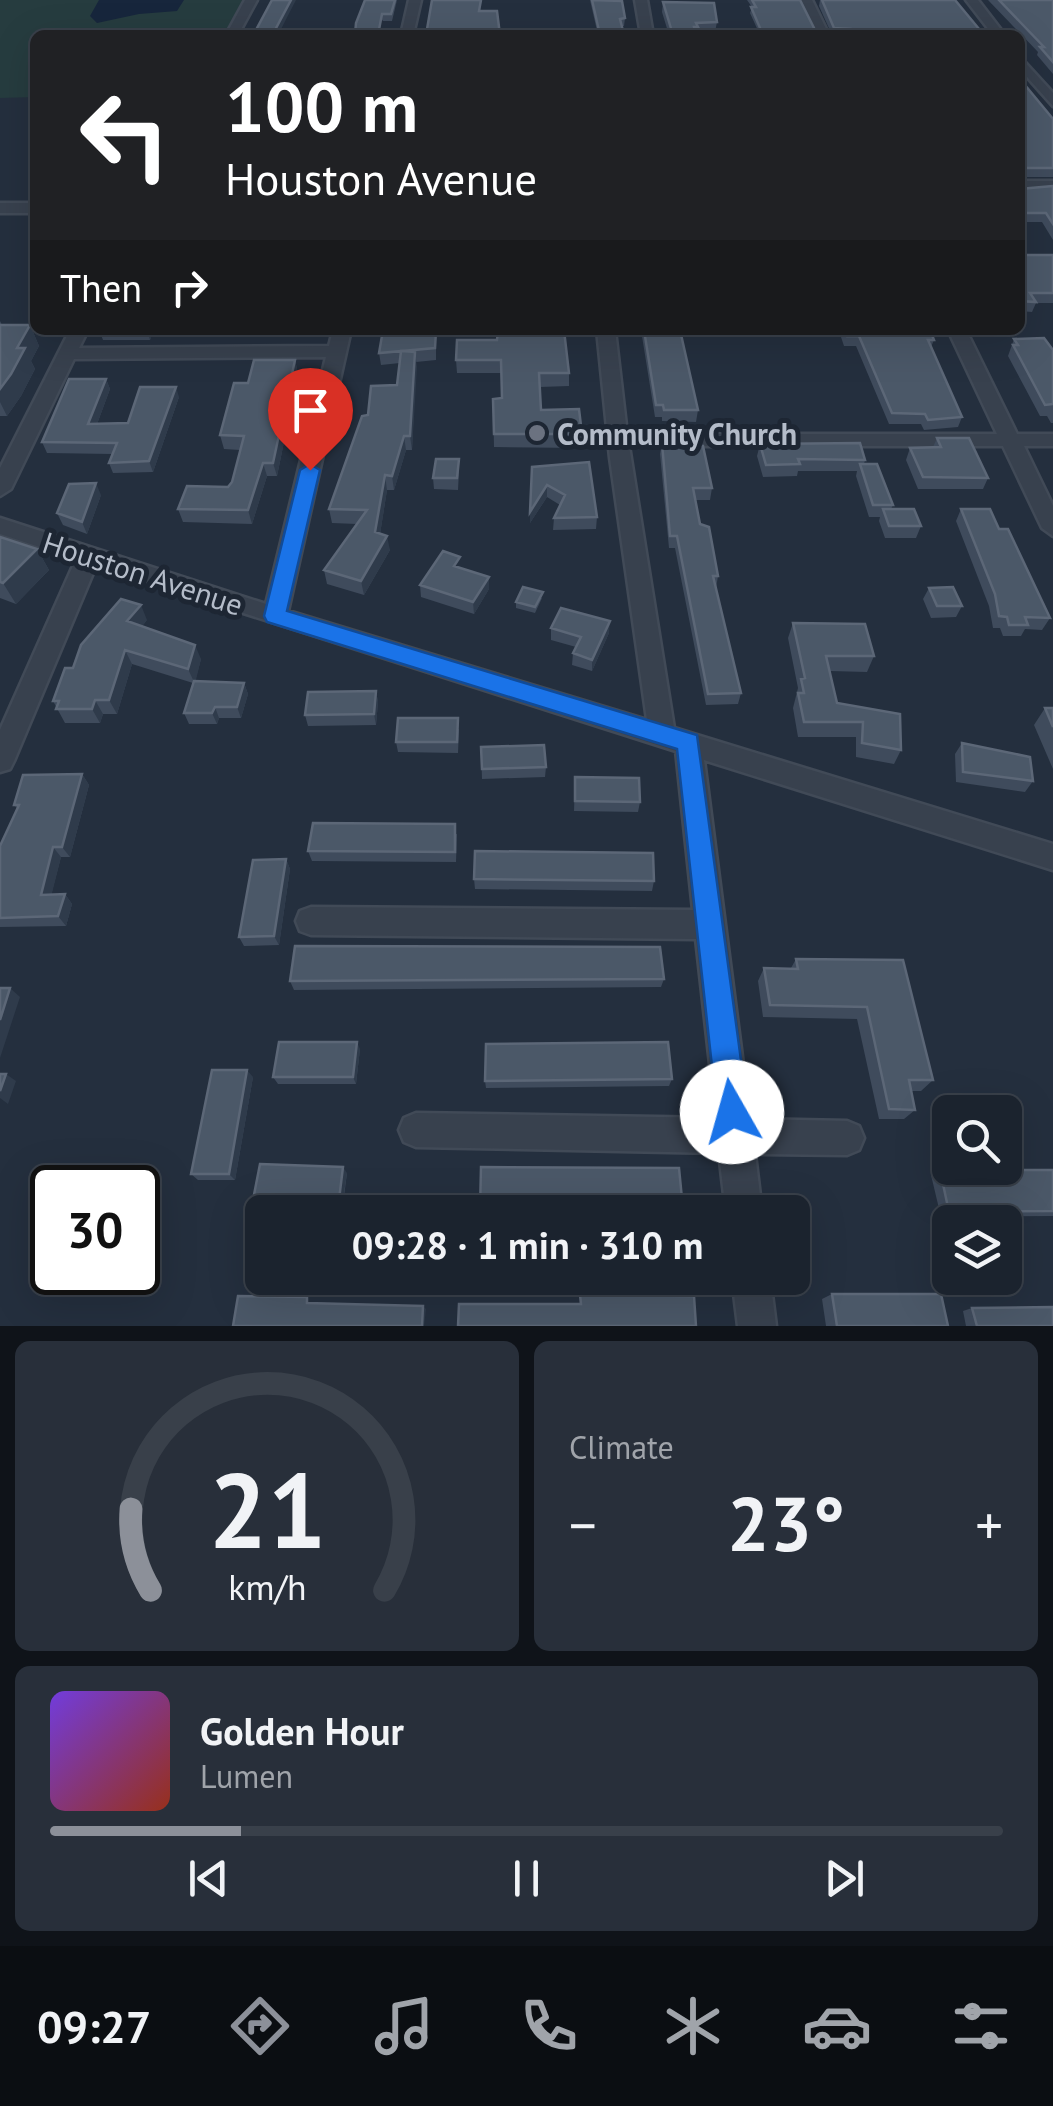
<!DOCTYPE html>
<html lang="en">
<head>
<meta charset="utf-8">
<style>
	:root { --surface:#1b232e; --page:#282f3a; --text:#f1f3f6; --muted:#a0a4aa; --line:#39404a; --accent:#8c9099 }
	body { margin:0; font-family:"PT Sans",sans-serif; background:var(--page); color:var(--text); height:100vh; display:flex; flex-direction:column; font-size:38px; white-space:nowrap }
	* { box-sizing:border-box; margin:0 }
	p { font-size:32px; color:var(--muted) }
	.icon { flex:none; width:55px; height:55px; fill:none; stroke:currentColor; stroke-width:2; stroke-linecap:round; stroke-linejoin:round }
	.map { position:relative; height:1326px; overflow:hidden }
	.sheet { display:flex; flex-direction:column; gap:15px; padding:15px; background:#0f1319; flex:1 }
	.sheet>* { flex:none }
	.top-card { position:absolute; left:30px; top:30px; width:995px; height:305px; border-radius:15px; box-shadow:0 10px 40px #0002,0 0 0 2px var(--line); background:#202124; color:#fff; overflow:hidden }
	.fabs { position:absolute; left:932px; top:1095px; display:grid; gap:20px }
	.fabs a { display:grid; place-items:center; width:90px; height:90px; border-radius:15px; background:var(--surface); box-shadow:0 10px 40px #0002,0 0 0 2px var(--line); font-size:50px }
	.speed { position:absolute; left:30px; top:1165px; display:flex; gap:20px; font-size:50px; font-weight:700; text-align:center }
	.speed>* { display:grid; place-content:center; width:130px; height:130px; border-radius:50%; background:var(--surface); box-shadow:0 10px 40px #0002,0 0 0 2px var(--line); line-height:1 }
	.speed .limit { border:5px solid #111; border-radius:15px; background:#fff; color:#111 }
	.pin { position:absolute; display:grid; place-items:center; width:85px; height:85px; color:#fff; margin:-102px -42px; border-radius:50% 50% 50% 0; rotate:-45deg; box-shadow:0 0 10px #0007 }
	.pin .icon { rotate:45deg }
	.me { position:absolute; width:110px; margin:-55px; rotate:353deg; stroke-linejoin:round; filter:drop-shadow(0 0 8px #0008) }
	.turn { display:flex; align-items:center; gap:35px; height:210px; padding:0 30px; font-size:45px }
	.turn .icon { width:130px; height:130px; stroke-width:2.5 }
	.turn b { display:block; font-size:70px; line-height:85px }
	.then { display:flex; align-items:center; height:95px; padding:0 30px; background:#0003; gap:20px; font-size:38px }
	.big { font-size:75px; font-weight:700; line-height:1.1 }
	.sheet .widget { flex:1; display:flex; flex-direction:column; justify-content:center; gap:15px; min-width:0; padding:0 35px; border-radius:15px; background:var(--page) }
	.sheet .dial { align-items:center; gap:0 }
	.dial svg { height:260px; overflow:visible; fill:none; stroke:var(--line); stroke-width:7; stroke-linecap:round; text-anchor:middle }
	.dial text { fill:var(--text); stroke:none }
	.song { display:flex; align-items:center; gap:30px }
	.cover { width:120px; height:120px; border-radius:15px; background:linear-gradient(135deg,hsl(260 70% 55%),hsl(10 70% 35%)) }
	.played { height:10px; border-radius:5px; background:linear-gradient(90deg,var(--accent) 20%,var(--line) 20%) }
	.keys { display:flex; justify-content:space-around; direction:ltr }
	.heat { display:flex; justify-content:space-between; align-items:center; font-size:55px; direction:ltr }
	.sheet .tiles { flex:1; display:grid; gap:15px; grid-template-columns:1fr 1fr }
	.widget:last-child { grid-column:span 2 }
	.trip { position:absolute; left:245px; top:1195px; width:565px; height:100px; border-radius:15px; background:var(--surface); box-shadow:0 10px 40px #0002,0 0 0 2px var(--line); font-weight:700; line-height:100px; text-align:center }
	.tab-bar { display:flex; height:160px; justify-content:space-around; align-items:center; background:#0b0e12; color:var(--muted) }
	.tab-bar .icon { width:70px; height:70px }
	.tab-bar .on { color:var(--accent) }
	.tab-bar b { font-size:45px; color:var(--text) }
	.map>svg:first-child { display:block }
</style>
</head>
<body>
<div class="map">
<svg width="1053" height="1326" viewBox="0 0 1053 1326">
	<rect width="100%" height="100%" fill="#242f3e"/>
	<!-- green -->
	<path fill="#263c3f" d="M0 0H244L228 35H35V97L0 98Z"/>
	<!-- water -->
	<path fill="#17263c" d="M99 0H184L177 11 139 14 97 23 90 16Z"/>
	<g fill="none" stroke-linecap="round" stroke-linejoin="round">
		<!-- minor casing -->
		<g stroke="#414a57" stroke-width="5">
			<path id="minor" d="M245 0H257L238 35H226Z
				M409 0H421L413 35H401Z
				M635 0H647L653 35H641Z
				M800 0H812L829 35H817Z
				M966 0H978L1005 35H993Z
				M1020 57 1053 93V106L1020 69Z
				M1020 181H1053V191H1020Z
				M0 203H35V213H0Z
				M70 330H88L79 348 329 346 333 330H351L288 611 647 720 610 458 597 330H615L627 434H997L948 330H966L1017 434H1053V446H1024L1053 506V536L1042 528 1003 446H629L674 728 1053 844V870L704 760 750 1119 847 1121 859 1126 864 1138 859 1150 847 1155 755 1154 762 1212H726L719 1153 416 1147 404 1142 399 1130 404 1118 416 1113 716 1118 696 939 311 935 300 931 296 921 300 911 311 907 693 910 676 751 96 566 14 761 10 769 0 772V730L76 559 0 534V518L266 604 326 357 74 359 11 489 0 496V468Z
				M732 1278H770L776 1326H738Z"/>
		</g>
		<!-- minor -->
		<use href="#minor" fill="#38414e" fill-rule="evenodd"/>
	</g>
	<!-- wall -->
	<path fill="#3f4b5c" d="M272 0 278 35H249L257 34 256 30Z
		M365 0H397L392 21H383Z
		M590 0H618L625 18 624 26H622L624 35H598Z
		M747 0H800L815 30 814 35H760L750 13 752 7Z
		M820 0H955L984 35H832L819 6Z
		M988 0H1053V74L1037 55 1038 52Z
		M663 2 717 22 715 32H697V35H669L662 12Z
		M1020 79 1053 119V177H1020Z
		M1053 186V240L1042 222H1020V189Z
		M1020 255H1053V303H1036L1032 312 1020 311Z
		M0 321 2 325H30L39 346 31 361 35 369 21 396 7 416H0Z
		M99 330H154L150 340H103Z
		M280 330H313L312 333H280Z
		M641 330H680L698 410 696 422 662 421V417H655Z
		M826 330H930L934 340 931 347 962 417 958 427 924 430 921 424H889L856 346H844L841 337H828Z
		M428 331H436V360L416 362 412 450H406L394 490H387L380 534 390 550 364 595 327 584 324 570 357 524 332 523 329 509 368 415 397 385 400 363 381 365 379 353Z
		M1014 339 1053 350V423H1051L1047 416H1040L1008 356Z
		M497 340 569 373V386L540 387 541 410 582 434 581 448 494 447 493 399 502 398 501 373H457L456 360Z
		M295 360 298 374 277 476H267L252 524 183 522 178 509 228 487 232 482 240 450 224 449 220 435 248 383Z
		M106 379 110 389 97 424 128 423 179 397 153 472 113 473 109 463 112 454 47 453 42 442Z
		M937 438 988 478 983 489H918L906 460 910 448 933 447Z
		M662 443 712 488 710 500H695L700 524 718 576 716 588 741 693 738 704 706 705 675 548H669L660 454Z
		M760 444 865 460 864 464 893 505 891 509 921 526 916 538H885L879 521 880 517H869L856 476 857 471H798L797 476 763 477 757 456Z
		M532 467 597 517 596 529 553 530 554 518 560 505 547 497 530 523Z
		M459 471 458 490 434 489 433 478Z
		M101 495 87 534 63 525 57 513Z
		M961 509 999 529 1050 618 1042 630 1025 629 1021 636H1003L1000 628H993L989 606 956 521Z
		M0 537 37 549 49 570 16 604 0 598Z
		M461 569 489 577V589L474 614 421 597 420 585Z
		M929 588 962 606 956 617 931 618 923 599Z
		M542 598 535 613 516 608V602Z
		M147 620 142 626 201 659 195 681 244 683 248 694 241 718H219L217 724H189L184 713 193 683 132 664 117 714H103L100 723H65L53 701 73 668Z
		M793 623 874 656 867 672 830 671 837 703 901 750 894 764 856 757V737H798L793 708 798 688 788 638Z
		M551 628 609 633 592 671 572 665 573 653 576 647 551 640Z
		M376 691 378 702 376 725 308 726 305 715Z
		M1045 708H1053V769L1034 725Z
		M459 729 458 753 398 752 396 742Z
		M962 743 1033 781 1025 792 956 782 955 754Z
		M481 747 546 767 545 777 482 779Z
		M82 774 89 785 70 857H61L51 895 65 894 72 904 66 926 0 927V846L17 808 14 805Z
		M575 777 640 802 638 812 574 811Z
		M457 834 456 862 312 861 308 851Z
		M286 859 290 869 279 945 244 946 239 937Z
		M474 879 654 881 652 891 475 889Z
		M796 959 903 960 933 1080 921 1091H911L915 1110 904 1119H879L857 1019 763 1017 758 981 764 968H791Z
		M664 979 661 987 294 990 290 981Z
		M360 1049 356 1084H278L273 1077Z
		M253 1077 235 1180H198L191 1174Z
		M672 1079 669 1086 486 1088 485 1081Z
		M940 1170H1053V1216L941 1217 931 1175Z
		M347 1173 342 1212 258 1211 252 1205Z
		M683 1209 680 1212H481L480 1210Z
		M832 1294 948 1326H826L822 1299Z
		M972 1308 1053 1326H966L963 1311Z"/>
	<!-- shaded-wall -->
	<path fill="#2f3b4b" d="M291 0H296L278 35H276L275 30Z
		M30 325 39 346 31 361 35 369 21 396 7 416 0 402V389L17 348Z
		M147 330H154L150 340Z
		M415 352 417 367 412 450 410 436Z
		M295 360 298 374 277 476 273 463Z
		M106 379 110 389 93 435 88 424Z
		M176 387 179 397 153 472 149 461Z
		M404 436 406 450 394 490 392 476Z
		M263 463 267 476 252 524 248 510Z
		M385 475 387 490 378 547 375 532Z
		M96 483 101 495 87 534 82 522Z
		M547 485V497L530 523V512Z
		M387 536 390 550 364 595 361 581Z
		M37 549 49 570 16 604 3 583Z
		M489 577V589L474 614 473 602Z
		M141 605 147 620 134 636 127 621Z
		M610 621 609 633 592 671V660Z
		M195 645 201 659 195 684 188 669Z
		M125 650 132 664 117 714 109 700Z
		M244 683 248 694 241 718 237 707Z
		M376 691 378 702 376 725 374 714Z
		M95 700 103 714 100 723 92 709Z
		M215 707 219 718 217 724 212 713Z
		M82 774 89 785 70 857 62 847Z
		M53 847 61 857 49 905 41 895Z
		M286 859 290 869 279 945 274 936Z
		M65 894 72 904 66 926 58 916Z
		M10 988 20 997 0 1058V1020Z
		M357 1042 360 1049 356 1084 353 1077Z
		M247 1070 253 1077 235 1180 229 1174Z
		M6 1074 16 1081 8 1104 0 1098V1091Z
		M343 1167 347 1173 341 1212 338 1208Z
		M423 1306 426 1309 424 1326H422Z"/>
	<!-- building -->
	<path fill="#4b5868" stroke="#5c6777" stroke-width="2.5" d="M272 0H291L275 30H256Z
		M365 0H395L391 14H382L378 35H355L356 23Z
		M432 0H481L479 11H497L500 35H426Z
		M592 0 622 1 625 18 620 19 624 35H600Z
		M752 0H800L815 30H806L809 35H763L751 7H756Z
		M822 0H955L984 35H854L851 29 834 28Z
		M999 0H1053V62L1040 47H1044Z
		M663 2 714 3 717 22 696 23 698 27H694L696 35H673Z
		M1020 79 1053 119V168H1024L1020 178Z
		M1053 186V224L1046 213H1020V189Z
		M1020 255H1053V293H1030L1036 302 1020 301Z
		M0 325H30L17 348H25L11 374 0 389Z
		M383 330 436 331 435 348 379 353Z
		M498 330H564L569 373H539L541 410 579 409 582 434H494L493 399 502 398 501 360H456L457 340H497Z
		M644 330H680L698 410H664L663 405H656Z
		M845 330H930L934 340H928L962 417 928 420 925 414 892 413 859 336H847Z
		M1044 338 1053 350V404L1045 405 1013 345H1018L1014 339Z
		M401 351 415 352 410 436H404L392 476 385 475 375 532 387 536 361 581 324 570 367 510 329 509 362 416 368 415 371 386 397 385Z
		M254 360H295L273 463H263L248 510 178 509 187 486 228 487 232 482 244 436 220 435 234 383H248Z
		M69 379H106L88 424 128 423 140 387H176L149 461 109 463 117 443 42 442Z
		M937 438H969L988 478 923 477 910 448 941 447Z
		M662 443 703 446 712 488H693L700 524 709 527 718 576H713L741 693 708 694 677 536H670Z
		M860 443 865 460 798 459 800 464 766 465 760 444Z
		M436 459H459L457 478H433Z
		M589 462 597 517 554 518 565 495 547 485 530 512 532 467Z
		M860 464H877L893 505H873Z
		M96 483 82 522 57 513 69 484Z
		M883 509H914L921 526H889Z
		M961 509H990L999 529H1008L1050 618 1025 617 1028 625H1009L1007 617 999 616 995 594Z
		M0 537 37 549 3 583 0 582Z
		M443 551 460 557 454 566 489 577 473 602 420 585Z
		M523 587 543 592 535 607 516 602Z
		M953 587 962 606H937L929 588Z
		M121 599 141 605 127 621 195 645 188 669 125 650 109 700H95L92 709H56L59 701H53L65 668H73L81 645Z
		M561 608 610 621 592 660 573 653 581 637 551 628Z
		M793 623 865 624 874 656H826L837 703 900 714 901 750 862 743 863 722H804L798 693H804L801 679 805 678Z
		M194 681 244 683 237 707H215L212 713H184Z
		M376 691 374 714 305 715 308 692Z
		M1045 708H1053V727Z
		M398 718H458L457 742H396Z
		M962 743 1030 757 1033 781 963 772Z
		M544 745 546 767 482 769 481 747Z
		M82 774 62 847H53L41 895 65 894 58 916 0 918V846L19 805H14L23 775Z
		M575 777 639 778 640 802 575 801Z
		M313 823 455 824V852L308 851Z
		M475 851 653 853 654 881 474 879Z
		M286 859 274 936 239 937 253 860Z
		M295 946 660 947 664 979 290 981Z
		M796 959 903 960 933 1080H909L915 1110 889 1109 867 1007 770 1005 764 968 798 969Z
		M0 988H10L0 1020Z
		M279 1042H357L353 1077H273Z
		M668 1042 672 1079 485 1081 486 1044Z
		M212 1070H247L229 1174H191Z
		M0 1074H6L0 1091Z
		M260 1164 343 1167 338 1208 252 1205Z
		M481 1167 679 1168 683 1209 480 1210Z
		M940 1170H1053V1211L949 1212Z
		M832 1294H941L948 1326H837Z
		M580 1295 694 1296 696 1326H458L459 1304H581Z
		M238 1296 307 1297V1303L423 1306 422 1326H233Z
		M1053 1307V1326H977L972 1308Z"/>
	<!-- route -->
	<path fill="#1a73e8" stroke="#114b97" stroke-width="2.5" d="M310 464 320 470 287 611 697 735 748 1112 743 1123 732 1127 721 1123 717 1112 677 749 267 622 264 616 300 470Z"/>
	<!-- markers -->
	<circle fill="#6b7280" stroke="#1d2633" stroke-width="4" cx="537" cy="433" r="10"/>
	<g text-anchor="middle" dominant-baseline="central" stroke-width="10" stroke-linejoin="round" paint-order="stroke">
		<!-- poi labels -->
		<g font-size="30" font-weight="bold" fill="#b4bcc9" stroke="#1d2633" text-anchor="start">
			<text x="557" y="433">Community Church</text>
		</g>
		<!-- street labels -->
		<g font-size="30" fill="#b4bcc9" stroke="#1d2633">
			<text transform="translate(143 573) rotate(18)">Houston Avenue</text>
		</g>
	</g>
</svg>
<div class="fabs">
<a><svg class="icon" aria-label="search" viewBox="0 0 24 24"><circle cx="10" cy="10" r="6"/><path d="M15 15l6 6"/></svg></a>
<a><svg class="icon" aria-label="layers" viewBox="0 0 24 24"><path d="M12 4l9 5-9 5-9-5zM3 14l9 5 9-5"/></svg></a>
</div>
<div class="speed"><div class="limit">30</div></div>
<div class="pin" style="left:310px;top:470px;background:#d93025"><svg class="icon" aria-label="arrive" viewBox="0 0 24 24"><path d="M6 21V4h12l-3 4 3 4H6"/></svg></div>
<svg class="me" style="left:732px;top:1112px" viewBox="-20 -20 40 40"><circle r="19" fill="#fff"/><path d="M0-13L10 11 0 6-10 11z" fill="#1a73e8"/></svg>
<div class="trip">09:28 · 1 min · 310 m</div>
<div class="top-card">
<div class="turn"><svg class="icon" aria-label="left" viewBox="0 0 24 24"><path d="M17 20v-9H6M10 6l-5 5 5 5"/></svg><div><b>100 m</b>Houston Avenue</div></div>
<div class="then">Then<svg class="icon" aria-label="right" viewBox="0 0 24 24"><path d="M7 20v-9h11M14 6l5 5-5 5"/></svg></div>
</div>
</div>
<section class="sheet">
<div class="tiles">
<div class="widget dial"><svg viewBox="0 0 100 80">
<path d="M14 69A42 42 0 1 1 86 69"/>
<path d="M14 69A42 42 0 0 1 8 44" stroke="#8c9099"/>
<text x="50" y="56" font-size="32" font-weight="700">21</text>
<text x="50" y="72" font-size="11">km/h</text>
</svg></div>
<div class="widget"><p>Climate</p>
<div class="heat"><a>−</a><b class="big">23°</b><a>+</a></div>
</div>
<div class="widget">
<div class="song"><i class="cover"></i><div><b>Golden Hour</b><p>Lumen</p></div></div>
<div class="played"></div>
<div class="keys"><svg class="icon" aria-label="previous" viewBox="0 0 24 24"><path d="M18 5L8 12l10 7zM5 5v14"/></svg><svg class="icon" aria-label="pause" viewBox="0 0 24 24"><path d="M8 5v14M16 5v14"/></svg><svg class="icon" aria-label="next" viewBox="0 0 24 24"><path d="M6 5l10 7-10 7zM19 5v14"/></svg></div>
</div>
</div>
</section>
<nav class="tab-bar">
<b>09:27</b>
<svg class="icon on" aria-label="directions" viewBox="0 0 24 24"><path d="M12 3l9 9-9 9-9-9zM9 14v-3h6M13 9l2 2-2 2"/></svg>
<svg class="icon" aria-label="music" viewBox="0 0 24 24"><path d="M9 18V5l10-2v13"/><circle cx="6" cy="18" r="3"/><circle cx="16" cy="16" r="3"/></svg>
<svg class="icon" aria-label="phone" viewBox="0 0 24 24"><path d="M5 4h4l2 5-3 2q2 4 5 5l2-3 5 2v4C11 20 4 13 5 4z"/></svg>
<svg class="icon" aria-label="climate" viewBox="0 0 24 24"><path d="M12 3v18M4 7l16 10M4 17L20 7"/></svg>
<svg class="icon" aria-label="car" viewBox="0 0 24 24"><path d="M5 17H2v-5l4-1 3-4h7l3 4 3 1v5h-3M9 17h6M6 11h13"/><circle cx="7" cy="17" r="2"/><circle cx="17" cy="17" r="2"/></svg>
<svg class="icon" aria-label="filters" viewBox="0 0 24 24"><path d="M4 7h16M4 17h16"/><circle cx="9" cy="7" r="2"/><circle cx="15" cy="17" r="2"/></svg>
</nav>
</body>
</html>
